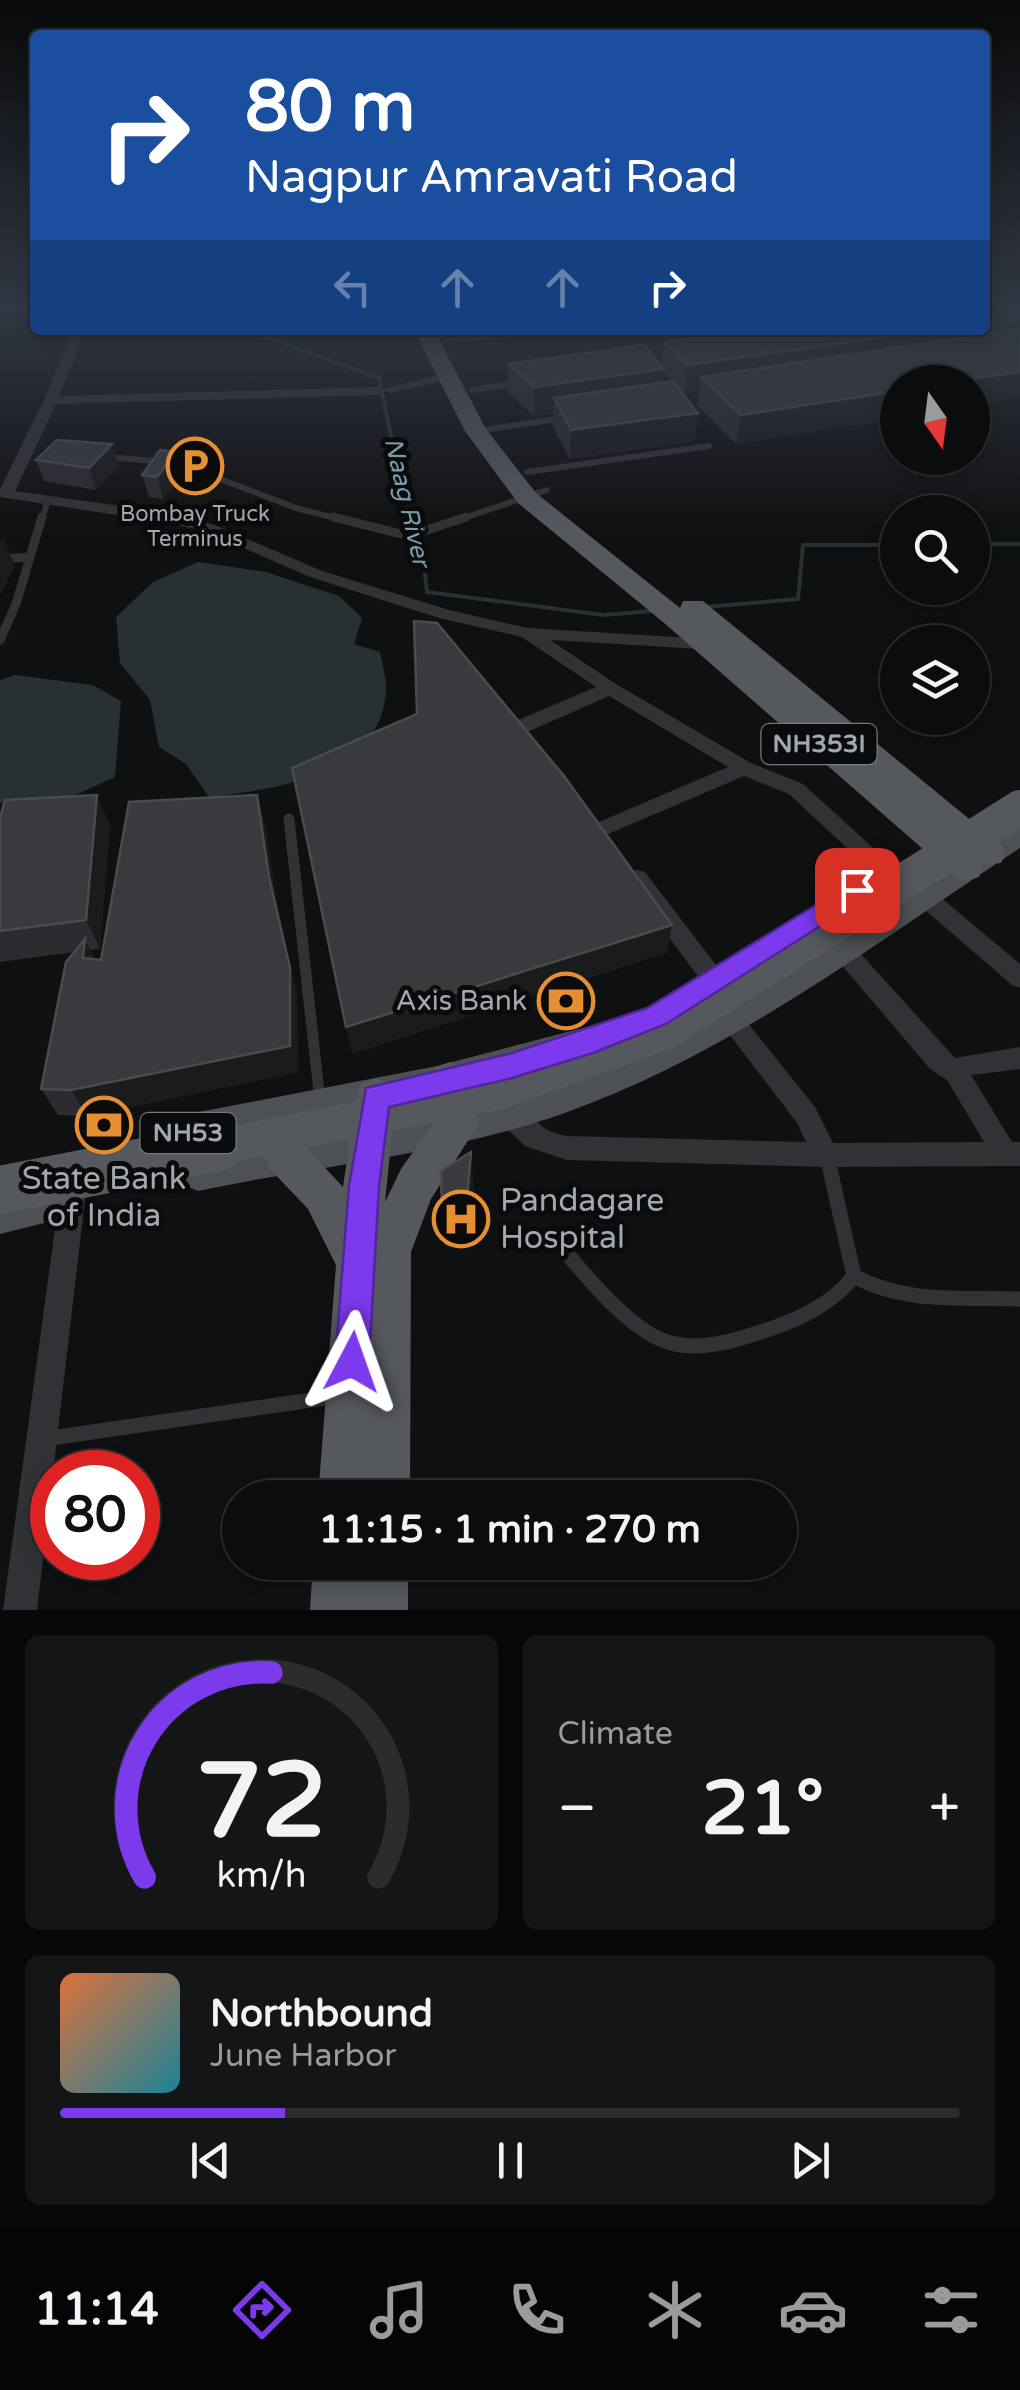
<!DOCTYPE html>
<html lang="en">
<head>
<meta charset="utf-8">
<style>
	:root { --surface:#0b0c0d; --page:#141516; --text:#f1f3f6; --muted:#9a9b9d; --line:#2b2c2e; --accent:#7c3aed }
	body { margin:0; font-family:"Varela Round",sans-serif; background:var(--page); color:var(--text); height:100vh; display:flex; flex-direction:column; font-size:38px; white-space:nowrap }
	* { box-sizing:border-box; margin:0 }
	p { font-size:32px; color:var(--muted) }
	.icon { flex:none; width:55px; height:55px; fill:none; stroke:currentColor; stroke-width:2; stroke-linecap:round; stroke-linejoin:round }
	.map { position:relative; height:1610px; overflow:hidden }
	.details { display:flex; flex-direction:column; gap:25px; padding:25px; background:#060707; flex:1 }
	.details>* { flex:none }
	.banner { position:absolute; left:30px; top:30px; width:960px; height:305px; border-radius:10px; box-shadow:0 5px 15px #0003,0 0 0 2px var(--line); background:#1a4fa0; color:#fff; overflow:hidden }
	.needle { width:65px; rotate:166deg }
	.tools { position:absolute; left:880px; top:365px; display:grid; gap:20px }
	.tools a { display:grid; place-items:center; width:110px; height:110px; border-radius:50%; background:var(--surface); box-shadow:0 5px 15px #0003,0 0 0 2px var(--line); font-size:50px }
	.speed { position:absolute; left:30px; top:1450px; display:flex; gap:20px; font-size:50px; font-weight:700; text-align:center }
	.speed>* { display:grid; place-content:center; width:130px; height:130px; border-radius:50%; background:var(--surface); box-shadow:0 5px 15px #0003,0 0 0 2px var(--line); line-height:1 }
	.speed .limit { border:15px solid #d22; background:#fff; color:#111 }
	.pin { position:absolute; display:grid; place-items:center; width:85px; height:85px; color:#fff; margin:-42px; border-radius:20px; box-shadow:0 5px 15px #0006 }
	.me { position:absolute; width:110px; margin:-55px; rotate:4deg; stroke-linejoin:round; filter:drop-shadow(0 0 8px #0008) }
	.turn { display:flex; align-items:center; gap:35px; height:210px; padding:0 50px; font-size:45px }
	.turn .icon { width:130px; height:130px; stroke-width:2.5 }
	.turn b { display:block; font-size:70px; line-height:85px }
	.lanes { display:flex; align-items:center; height:95px; padding:0 50px; background:#0003; justify-content:center; gap:50px; direction:ltr }
	.lanes .off { opacity:.35 }
	.big { font-size:75px; font-weight:700; line-height:1.1 }
	.details .widget { flex:1; display:flex; flex-direction:column; justify-content:center; gap:15px; min-width:0; padding:0 35px; border-radius:15px; background:var(--page) }
	.details .dial { align-items:center; gap:0 }
	.dial svg { height:260px; overflow:visible; fill:none; stroke:var(--line); stroke-width:7; stroke-linecap:round; text-anchor:middle }
	.dial text { fill:var(--text); stroke:none }
	.song { display:flex; align-items:center; gap:30px }
	.cover { width:120px; height:120px; border-radius:15px; background:linear-gradient(135deg,hsl(20 70% 55%),hsl(190 70% 35%)) }
	.played { height:10px; border-radius:5px; background:linear-gradient(90deg,var(--accent) 25%,var(--line) 25%) }
	.keys { display:flex; justify-content:space-around; direction:ltr }
	.heat { display:flex; justify-content:space-between; align-items:center; font-size:55px; direction:ltr }
	.details .tiles { flex:1; display:grid; gap:25px; grid-template-columns:1fr 1fr }
	.widget:last-child { grid-column:span 2 }
	.trip { position:absolute; left:222px; top:1480px; width:575px; height:100px; border-radius:50px; background:var(--surface); box-shadow:0 5px 15px #0003,0 0 0 2px var(--line); font-weight:700; line-height:100px; text-align:center }
	.tab-bar { display:flex; height:160px; justify-content:space-around; align-items:center; background:#040505; color:var(--muted) }
	.tab-bar .icon { width:70px; height:70px }
	.tab-bar .on { color:var(--accent) }
	.tab-bar b { font-size:45px; color:var(--text) }
	.map>svg:first-child { display:block }
</style>
</head>
<body>
<div class="map">
<svg width="1020" height="1610" viewBox="0 0 1020 1610">
	<rect width="100%" height="100%" fill="#0f1011"/>
	<!-- water -->
	<path fill="#273033" d="M198 562 266 572 339 596 362 618 354 644 380 652C382 664 387 679 386 691 380 777 275 789 209 797L186 764 159 747 150 700 120 663 116 617 153 582Z
		M15 675 93 685 121 701 115 777 71 797 0 803V680Z"/>
	<g fill="none" stroke-linecap="round" stroke-linejoin="round">
		<!-- stream -->
		<path stroke="#273033" stroke-width="4" d="M247 330 379 378 402 490 421 540 427 592 604 615 652 611
			M972 544H1020
			M705 607 798 599 803 545H898"/>
		<!-- service-far3 -->
		<path stroke="#313235" stroke-width="6" d="M685 330 695 341H702
			M448 340 557 330
			M472 390 521 383
			M477 431 564 418
			M107 457 178 463 296 508 343 520
			M527 472 709 446
			M42 520 48 499
			M458 520 547 490"/>
		<!-- service-far2 -->
		<path stroke="#313235" stroke-width="9" d="M333 517 409 536 466 517
			M0 559 30 557
			M0 640 16 604 42 517"/>
		<!-- service-far1 -->
		<path stroke="#313235" stroke-width="11" d="M289 819 320 1101"/>
		<!-- service -->
		<path stroke="#313235" stroke-width="15" d="M551 1235C580 1268 628 1332 671 1343 703 1352 740 1339 770 1329 802 1318 833 1303 854 1276L827 1156
			M854 1276C904 1304 963 1297 1020 1299
			M44 1439 339 1396"/>
		<!-- minor -->
		<path fill="#313235" fill-rule="evenodd" d="M74 330H86L59 396 378 387 385 391 378 395 56 404 15 491 162 512 215 525 322 571 449 610 528 628 707 639 710 643 701 649 550 640 616 684 751 763 803 784 893 866 897 872 893 878H879L789 794 744 776 608 834H594L591 829 594 824 728 767 609 696 525 733H511L509 728 511 723 596 687 522 637 439 618 310 577 205 531 162 522 0 497V489L44 400Z
			M448 372 454 376 453 379 390 393 383 389Z
			M637 870 645 872 722 973 725 980 722 987 714 990 706 987 629 884 626 878 629 872Z
			M925 888 933 891 1020 964V988L1012 985 917 903 914 897 917 891Z
			M843 941 851 943 955 1058 1020 1047V1069L971 1075 1012 1142H1020V1166L826 1167 567 1160 525 1146 507 1129 497 1112 501 1104 510 1100C534 1110 532 1130 567 1136L806 1142 797 1123 723 1026 719 1019 723 1012 731 1009 739 1012 815 1107 833 1143 984 1142 947 1080 930 1069 835 957 832 950 835 943Z
			M72 1186 81 1190 85 1199 37 1610H3L59 1199 63 1190Z"/>
		<!-- primary -->
		<path fill="#4d5054" fill-rule="evenodd" d="M1020 821V848C873 945 729 1055 562 1114 445 1155 319 1165 198 1191L184 1185 178 1172 184 1159 198 1153 462 1106 529 1090 605 1063 719 1008Z
			M583 1028 596 1033 601 1044 596 1055 437 1099 189 1150 176 1145 170 1132 176 1119 189 1114 437 1066Z
			M50 1184 64 1190 70 1204 64 1218 0 1234V1194Z"/>
		<!-- trunk -->
		<path fill="#55585d" fill-rule="evenodd" d="M414 330H434L486 429 536 493 680 608 683 601H703L1001 845 1006 854 1001 863 983 865 979 877 967 881 955 877 663 622 518 503 465 431Z
			M450 1062 464 1067 479 1123 431 1199 411 1252 410 1498H318L336 1265 308 1209 270 1169 264 1155 270 1141 285 1135 300 1141 343 1187 356 1097 362 1084 376 1078 390 1084 396 1097 385 1202 401 1169 437 1118 430 1080 436 1067Z
			M313 1562H408V1610H310Z"/>
		<!-- trunk-bridge-far1 -->
		<path stroke="#55585d" stroke-width="36" d="M207 1149 497 1092 665 1032 1020 808"/>
		<!-- trunk-bridge -->
		<path stroke="#55585d" stroke-width="48" d="M0 1190 220 1147"/>
	</g>
	<!-- wall -->
	<path fill="#2b2c2f" fill-rule="evenodd" d="M1020 314V398L972 406V382H898V418L736 444 697 405 699 391 685 393 674 383 698 413 694 441 570 459 553 427V413L534 416 508 392V364L661 366 664 342ZM663 372 673 381 662 383Z
		M177 452 183 474 163 499 149 497 142 475Z
		M36 460 119 466 96 490 44 481Z
		M0 818 110 824 100 949 90 950 95 959 101 960 265 824 277 906 297 996 298 1072 87 1116 58 1115 41 1089 74 952 0 962Z
		M474 1188 468 1242 446 1246 442 1213Z"/>
	<!-- shaded-wall -->
	<path fill="#1a1b1d" d="M1020 318V330L701 377 699 391 685 393 688 365 933 330H985V323Z
		M663 369 660 397 554 398 553 413 534 416V387Z
		M1020 372V398L972 406V382H950Z
		M898 391V418L736 444 741 415Z
		M698 413 694 441 570 459 571 430Z
		M112 444 119 466 96 490 89 468Z
		M177 452 183 474 163 499 157 477Z
		M3 537 15 566 0 596V543Z
		M97 795 110 824 100 949 86 920Z
		M257 795 265 824 277 906 297 996 298 1072 87 1116 71 1090 269 877Z
		M672 925 667 953 352 1054 346 1027Z
		M85 939 99 968 83 958Z
		M471 1152 474 1188 468 1242 466 1209Z"/>
	<!-- building -->
	<path fill="#383a3d" stroke="#484b4f" stroke-width="2.5" d="M985 308H1011L1020 314V318L985 323Z
		M1020 329V372L950 382H898V391L741 415 701 377Z
		M751 330H933L688 365 664 342Z
		M644 345 663 369 534 387 508 364Z
		M673 381 698 413 571 430 554 398Z
		M57 440 112 444 89 468 36 460Z
		M160 450 177 452 157 477 142 475Z
		M414 621 437 623 564 776 672 925 346 1027 292 768 417 714Z
		M97 795 86 920 0 931V818L5 800Z
		M257 795 269 877 290 968V1046L71 1090 41 1089 66 962 85 939 83 958 101 960 129 802Z
		M471 1152 466 1209 442 1213 441 1171Z"/>
	<!-- sky -->
	<linearGradient id="sky" x2="0" y2="1"><stop stop-color="#080909"/><stop offset="0.58" stop-color="#313743"/><stop offset="1" stop-color="#313743" stop-opacity="0"/></linearGradient>
	<rect width="1020" height="533" fill="url(#sky)"/>
	<!-- route -->
	<path fill="#7c3aed" stroke="#51269a" stroke-width="2.5" d="M857 880 866 883 869 890 866 897 666 1024 593 1053 512 1078 389 1107 379 1186 369 1362 364 1373 352 1378 340 1373 335 1362 349 1186 366 1088 512 1053 647 1008Z"/>
	<!-- icons -->
	<defs>
		<g id="parking-ring" transform="scale(2.875)"><circle r="9.5" fill="#0b0b0c" stroke="#e68e32" stroke-width="1.5"/><path d="M-3.5-5.5H1a3.5 3.5 0 0 1 0 7H-1V5.5H-3.5ZM-1-3.4V-.6H.8a1.4 1.4 0 0 0 0-2.8Z" fill="#e68e32"/></g>
		<g id="bank-ring" transform="scale(2.875)"><circle r="9.5" fill="#0b0b0c" stroke="#e68e32" stroke-width="1.5"/><path d="M-6-4H6V4H-6ZM0-2.3a2.3 2.3 0 1 0 0 4.6a2.3 2.3 0 1 0 0-4.6Z" fill="#e68e32"/></g>
		<g id="hospital-ring" transform="scale(2.875)"><circle r="9.5" fill="#0b0b0c" stroke="#e68e32" stroke-width="1.5"/><path d="M-5-5h3v3.5h4V-5h3V5h-3V1.5h-4V5h-3Z" fill="#e68e32"/></g>
	</defs>
	<g fill-rule="evenodd">
		<use href="#parking-ring" x="195" y="466"/>
		<use href="#bank-ring" x="566" y="1001"/>
		<use href="#bank-ring" x="104" y="1125"/>
		<use href="#hospital-ring" x="461" y="1219"/>
	</g>
	<g text-anchor="middle" dominant-baseline="central" stroke-width="10" stroke-linejoin="round" paint-order="stroke">
		<!-- far-poi labels -->
		<g font-size="22" fill="#a1a8b1" stroke="#0b0b0c">
			<text x="195" y="514">Bombay Truck<tspan x="195" dy="25">Terminus</tspan></text>
		</g>
		<!-- far-water labels -->
		<g font-size="25" font-style="italic" fill="#799bab" stroke="#0b0b0c">
			<text transform="translate(407 502) rotate(77)">Naag River</text>
		</g>
		<!-- shield labels -->
		<g fill="#0b0b0c" stroke="#747980" stroke-width="2.5">
			<rect x="761.5" y="724" width="115" height="40" rx="8"/>
			<rect x="140.5" y="1113" width="95" height="40" rx="8"/>
		</g>
		<g font-size="25" font-weight="bold" fill="#a1a8b1">
			<text x="819" y="744">NH353I</text>
			<text x="188" y="1133">NH53</text>
		</g>
		<!-- poi labels -->
		<g font-size="28" fill="#a1a8b1" stroke="#0b0b0c" text-anchor="end">
			<text x="527" y="1001">Axis Bank</text>
		</g>
		<!-- near-poi labels -->
		<g font-size="32" fill="#a1a8b1" stroke="#0b0b0c">
			<text x="104" y="1179">State Bank<tspan x="104" dy="37">of India</tspan></text>
			<text x="500" y="1201" text-anchor="start">Pandagare<tspan x="500" dy="37">Hospital</tspan></text>
		</g>
	</g>
</svg>
<div class="tools">
<a><svg class="needle" viewBox="-14 -14 28 28"><path d="M0-13l5 13h-10z" fill="#e53935"/><path d="M0 13l5-13h-10z" fill="#9a9b9d"/></svg></a>
<a><svg class="icon" aria-label="search" viewBox="0 0 24 24"><circle cx="10" cy="10" r="6"/><path d="M15 15l6 6"/></svg></a>
<a><svg class="icon" aria-label="layers" viewBox="0 0 24 24"><path d="M12 4l9 5-9 5-9-5zM3 14l9 5 9-5"/></svg></a>
</div>
<div class="speed"><div class="limit">80</div></div>
<div class="pin" style="left:857px;top:890px;background:#d93025"><svg class="icon" aria-label="arrive" viewBox="0 0 24 24"><path d="M6 21V4h12l-3 4 3 4H6"/></svg></div>
<svg class="me" style="left:352px;top:1362px" viewBox="-20 -20 40 40"><path d="M0-17L14 15 0 8-14 15z" fill="#7c3aed" stroke="#fff" stroke-width="4"/></svg>
<div class="trip">11:15 · 1 min · 270 m</div>
<div class="banner">
<div class="turn"><svg class="icon" aria-label="right" viewBox="0 0 24 24"><path d="M7 20v-9h11M14 6l5 5-5 5"/></svg><div><b>80 m</b>Nagpur Amravati Road</div></div>
<div class="lanes"><svg class="icon off" aria-label="left" viewBox="0 0 24 24"><path d="M17 20v-9H6M10 6l-5 5 5 5"/></svg><svg class="icon off" aria-label="ahead" viewBox="0 0 24 24"><path d="M12 20V5M6 11l6-6 6 6"/></svg><svg class="icon off" aria-label="ahead" viewBox="0 0 24 24"><path d="M12 20V5M6 11l6-6 6 6"/></svg><svg class="icon" aria-label="right" viewBox="0 0 24 24"><path d="M7 20v-9h11M14 6l5 5-5 5"/></svg></div>
</div>
</div>
<section class="details">
<div class="tiles">
<div class="widget dial"><svg viewBox="0 0 100 80">
<path d="M14 69A42 42 0 1 1 86 69"/>
<path d="M14 69A42 42 0 0 1 53 6" stroke="#7c3aed"/>
<text x="50" y="56" font-size="32" font-weight="700">72</text>
<text x="50" y="72" font-size="11">km/h</text>
</svg></div>
<div class="widget"><p>Climate</p>
<div class="heat"><a>−</a><b class="big">21°</b><a>+</a></div>
</div>
<div class="widget">
<div class="song"><i class="cover"></i><div><b>Northbound</b><p>June Harbor</p></div></div>
<div class="played"></div>
<div class="keys"><svg class="icon" aria-label="previous" viewBox="0 0 24 24"><path d="M18 5L8 12l10 7zM5 5v14"/></svg><svg class="icon" aria-label="pause" viewBox="0 0 24 24"><path d="M8 5v14M16 5v14"/></svg><svg class="icon" aria-label="next" viewBox="0 0 24 24"><path d="M6 5l10 7-10 7zM19 5v14"/></svg></div>
</div>
</div>
</section>
<nav class="tab-bar">
<b>11:14</b>
<svg class="icon on" aria-label="directions" viewBox="0 0 24 24"><path d="M12 3l9 9-9 9-9-9zM9 14v-3h6M13 9l2 2-2 2"/></svg>
<svg class="icon" aria-label="music" viewBox="0 0 24 24"><path d="M9 18V5l10-2v13"/><circle cx="6" cy="18" r="3"/><circle cx="16" cy="16" r="3"/></svg>
<svg class="icon" aria-label="phone" viewBox="0 0 24 24"><path d="M5 4h4l2 5-3 2q2 4 5 5l2-3 5 2v4C11 20 4 13 5 4z"/></svg>
<svg class="icon" aria-label="climate" viewBox="0 0 24 24"><path d="M12 3v18M4 7l16 10M4 17L20 7"/></svg>
<svg class="icon" aria-label="car" viewBox="0 0 24 24"><path d="M5 17H2v-5l4-1 3-4h7l3 4 3 1v5h-3M9 17h6M6 11h13"/><circle cx="7" cy="17" r="2"/><circle cx="17" cy="17" r="2"/></svg>
<svg class="icon" aria-label="filters" viewBox="0 0 24 24"><path d="M4 7h16M4 17h16"/><circle cx="9" cy="7" r="2"/><circle cx="15" cy="17" r="2"/></svg>
</nav>
</body>
</html>
